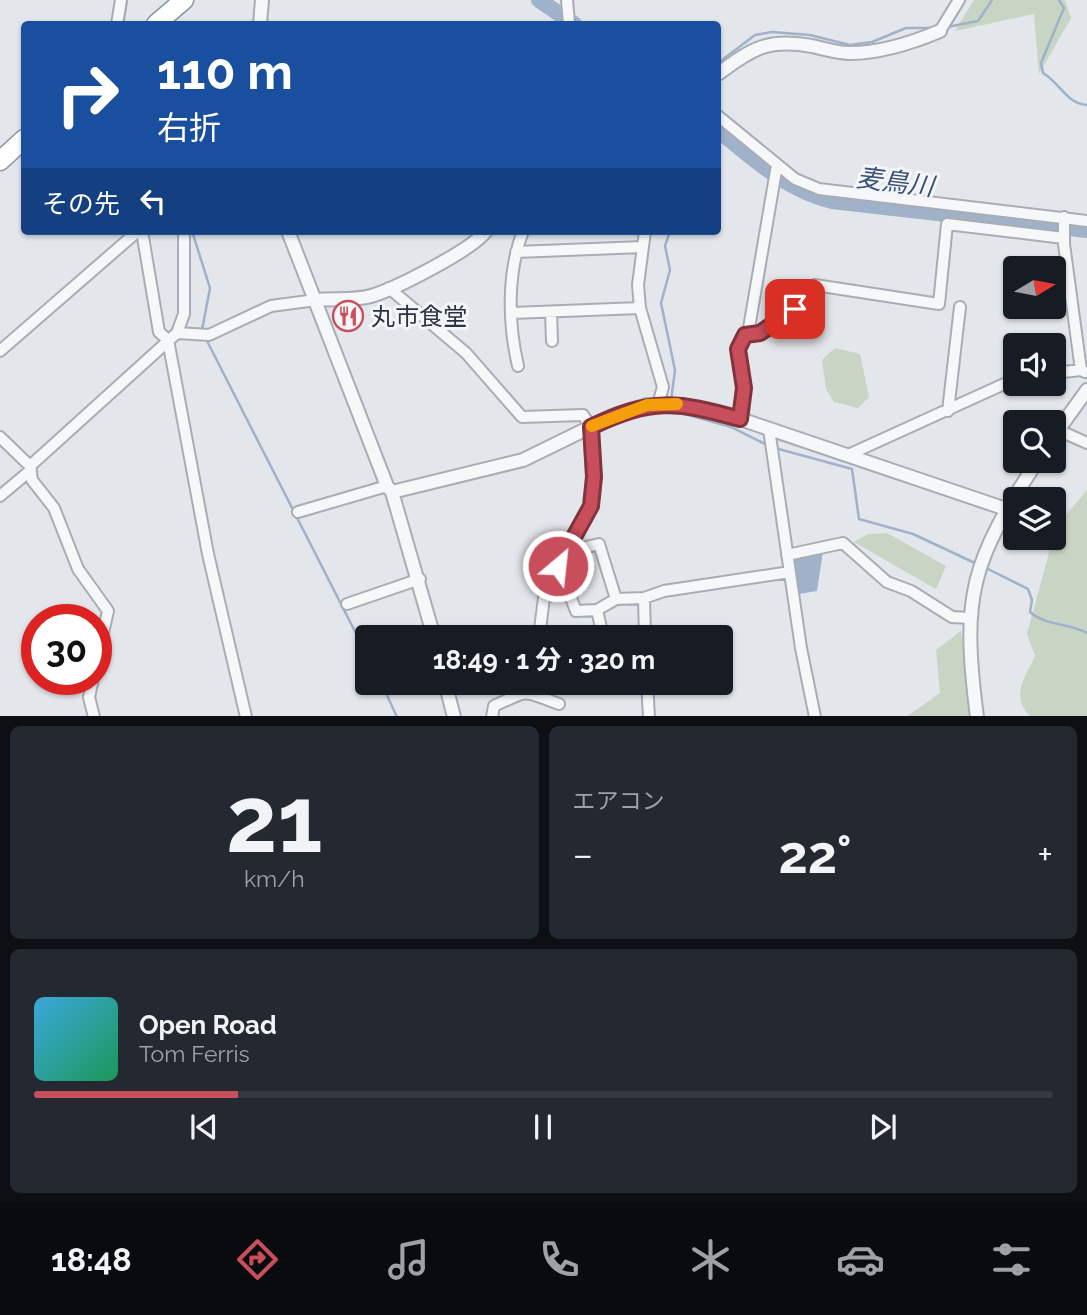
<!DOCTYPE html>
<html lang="ja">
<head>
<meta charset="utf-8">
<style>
	:root { --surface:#171b24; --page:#242831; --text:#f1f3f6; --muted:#9ea1a6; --line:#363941; --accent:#c94e5c }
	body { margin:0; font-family:Raleway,"Noto Sans JP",sans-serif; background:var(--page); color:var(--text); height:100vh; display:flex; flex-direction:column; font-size:26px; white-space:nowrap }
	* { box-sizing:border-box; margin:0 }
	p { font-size:23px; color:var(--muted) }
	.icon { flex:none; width:38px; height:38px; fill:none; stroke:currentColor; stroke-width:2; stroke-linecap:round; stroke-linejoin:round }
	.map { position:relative; height:716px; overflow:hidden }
	.drawer { display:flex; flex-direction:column; gap:10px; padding:10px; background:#0d0f14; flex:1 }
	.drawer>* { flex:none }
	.guide { position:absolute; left:21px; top:21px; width:700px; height:214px; border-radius:7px; box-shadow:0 2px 5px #0004; background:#1a4fa0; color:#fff; overflow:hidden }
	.needle { width:46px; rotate:80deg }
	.fabs { position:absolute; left:1003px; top:256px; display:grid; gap:14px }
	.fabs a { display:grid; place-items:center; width:63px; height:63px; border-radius:7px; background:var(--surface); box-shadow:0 2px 5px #0004; font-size:35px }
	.speed { position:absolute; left:21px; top:604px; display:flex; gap:14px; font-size:35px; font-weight:700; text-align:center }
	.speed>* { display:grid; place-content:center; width:91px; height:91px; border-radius:50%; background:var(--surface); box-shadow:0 2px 5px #0004; line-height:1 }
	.speed .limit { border:10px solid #d22; background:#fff; color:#111 }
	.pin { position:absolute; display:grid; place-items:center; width:60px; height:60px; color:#fff; margin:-30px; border-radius:14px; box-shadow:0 4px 10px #0006 }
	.me { position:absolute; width:77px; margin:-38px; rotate:28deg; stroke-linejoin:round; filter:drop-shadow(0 0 5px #0008) }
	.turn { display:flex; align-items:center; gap:24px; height:147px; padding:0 21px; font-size:32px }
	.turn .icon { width:91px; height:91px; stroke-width:2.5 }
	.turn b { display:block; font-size:49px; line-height:60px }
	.then { display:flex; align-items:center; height:66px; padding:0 21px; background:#0003; gap:14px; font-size:26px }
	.big { font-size:52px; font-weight:700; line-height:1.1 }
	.drawer .widget { flex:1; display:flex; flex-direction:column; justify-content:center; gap:10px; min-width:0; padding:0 24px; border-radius:10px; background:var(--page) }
	.drawer .dial { align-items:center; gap:0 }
	.dial b { font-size:91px; line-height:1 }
	.song { display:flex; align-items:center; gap:21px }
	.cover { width:84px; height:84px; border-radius:10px; background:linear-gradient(135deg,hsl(200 70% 55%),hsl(150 70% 35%)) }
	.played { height:7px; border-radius:4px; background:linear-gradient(90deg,var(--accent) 20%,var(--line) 20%) }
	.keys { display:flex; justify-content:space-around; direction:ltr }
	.heat { display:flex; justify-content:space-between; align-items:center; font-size:38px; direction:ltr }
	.drawer .tiles { flex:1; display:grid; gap:10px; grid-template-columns:1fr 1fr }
	.widget:last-child { grid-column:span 2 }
	.trip { position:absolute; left:355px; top:625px; width:378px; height:70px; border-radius:7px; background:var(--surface); box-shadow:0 2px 5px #0004; font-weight:700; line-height:70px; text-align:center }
	.dock { display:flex; height:112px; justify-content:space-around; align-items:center; background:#090b0e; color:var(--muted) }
	.dock .icon { width:49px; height:49px }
	.dock .current { color:var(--accent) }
	.dock b { font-size:32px; color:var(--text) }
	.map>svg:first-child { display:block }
</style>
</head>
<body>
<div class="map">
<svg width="1087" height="717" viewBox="0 0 1087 717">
	<rect width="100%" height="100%" fill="#e3e6eb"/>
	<!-- green -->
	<path fill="#c8d4c4" d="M974 0H1065L1071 18 1039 74 1034 14 955 31Z
		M835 348 860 354 869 397 858 408 834 402 826 389 822 360Z
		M1087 490V716H1030C1010 696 1025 678 1035 656L1027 634 1056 527Z
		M887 533 946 566 936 589 854 542 868 534Z
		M961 631 973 716 906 717 940 693 936 650Z"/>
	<!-- water -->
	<path fill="#a0b2c9" d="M823 551 817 591 799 594 792 562 796 557Z"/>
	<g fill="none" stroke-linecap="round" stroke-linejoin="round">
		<!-- stream -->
		<path stroke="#a0b2c9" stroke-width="2.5" d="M1059 0 1064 8 1041 63 1043 73C1061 84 1066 103 1087 105
			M123 24 127 0
			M947 27 978 21 992 0
			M718 63 755 35 772 32 810 35 850 45 872 42 906 28H934
			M192 231 210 288 202 330
			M670 231 665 246 670 270 661 303 675 370 671 401
			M206 339 368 657
			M674 411 731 427 769 446
			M775 448 852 469 859 519 913 534 977 564
			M986 568 1028 589 1032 600 1030 612C1047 627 1068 622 1087 633
			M381 682 397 717"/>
		<!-- river -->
		<path stroke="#a0b2c9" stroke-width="16" d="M539 0 574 24
			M718 130C754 159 786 190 832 201L1087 230"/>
		<!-- minor casing -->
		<g stroke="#a8adb5" stroke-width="14">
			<path id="minor" d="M567 0 569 24
				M117 24 121 0
				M940 31 959 0
				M718 116 795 179 819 189 1087 221
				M1064 217V244L1081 370
				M142 231 159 332 168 340 208 554 246 717
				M645 231 638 285 640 308 663 387 658 404
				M516 252 643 247
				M389 288 466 353 522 417 583 415 591 427 594 494 587 517 558 560 545 590 539 637
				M551 312 552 341
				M512 313 640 308
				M177 333 184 314V231
				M745 335 760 333 812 297 815 285 939 304 947 224 1064 238
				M0 351 138 231
				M518 366C508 323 507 273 523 231
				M1054 373 1081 370 1085 372
				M948 411 960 307
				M740 419 744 388 738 349 749 328 777 165
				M769 429 801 648 815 717
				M1058 430 1087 443
				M0 437 30 466 32 480 54 508 78 569 108 611 96 663
				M848 455 1015 379
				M30 466 177 333 209 335 271 306 316 300
				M0 496 31 470
				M298 512 387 486
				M565 549 569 551 599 544 616 599
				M787 555 843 543 887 582 911 591 952 617 970 618
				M556 570 563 577 576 611 597 610 602 632
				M347 604 420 579
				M597 610 616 599 644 598
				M645 637 644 598 664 591 790 572
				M93 679 89 697 94 717
				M647 682 649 717
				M492 717 494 706C532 688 522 691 559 704"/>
		</g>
		<!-- tertiary casing -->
		<g stroke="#a8adb5" stroke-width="16">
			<path id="tertiary" d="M260 24 262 0
				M718 74C752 48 769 38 812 46 825 49 838 53 850 53 879 53 914 42 940 31
				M288 231 387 486 392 492 434 637
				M316 300C334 298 353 301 371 296 395 289 472 250 486 231
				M1054 436 1087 390
				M392 492 523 460 615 415 647 405 687 406 740 419 1006 509
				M445 682 454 717
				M977 717C961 595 971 562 1038 460"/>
		</g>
		<!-- trunk casing -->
		<g stroke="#8b93a1" stroke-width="21">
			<path id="trunk" d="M156 24 184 0
				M0 161 24 139"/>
		</g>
		<!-- minor -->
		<use href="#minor" stroke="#f6f7f9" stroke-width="10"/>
		<!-- tertiary -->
		<use href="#tertiary" stroke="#f6f7f9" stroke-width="12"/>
		<!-- trunk -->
		<use href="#trunk" stroke="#fff" stroke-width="18"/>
	</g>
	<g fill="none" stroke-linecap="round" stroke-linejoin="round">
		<!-- route casing -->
		<g stroke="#83333c" stroke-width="18">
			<path id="route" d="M558 566 591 506 594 477 591 427C652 398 676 401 740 419L744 388 738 349 745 335 760 333 795 309"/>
		</g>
		<!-- route -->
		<use href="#route" stroke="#c94e5c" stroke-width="12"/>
		<!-- slow -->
		<path stroke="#f59e0b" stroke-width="12" d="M592 426 647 405 677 404"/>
	</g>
	<!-- icons -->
	<defs>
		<g id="restaurant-ring" transform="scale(1.575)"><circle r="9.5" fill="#f3f5f8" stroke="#c94e5c" stroke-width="1.5"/><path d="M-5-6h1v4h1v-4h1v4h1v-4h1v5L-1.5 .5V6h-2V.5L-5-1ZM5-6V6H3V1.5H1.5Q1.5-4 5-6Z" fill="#c94e5c"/></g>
	</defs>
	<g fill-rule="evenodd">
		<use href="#restaurant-ring" x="348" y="316"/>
	</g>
	<g text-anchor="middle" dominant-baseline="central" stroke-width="6" stroke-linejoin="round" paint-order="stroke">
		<!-- poi labels -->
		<g font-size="24" fill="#2b3342" stroke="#f3f5f8" text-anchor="start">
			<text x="371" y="316">丸市食堂</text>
		</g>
		<!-- water labels -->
		<g font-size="26" font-style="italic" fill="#375075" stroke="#f3f5f8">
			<text transform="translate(895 182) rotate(7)">麦鳥川</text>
		</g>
	</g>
</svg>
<div class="fabs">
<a><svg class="needle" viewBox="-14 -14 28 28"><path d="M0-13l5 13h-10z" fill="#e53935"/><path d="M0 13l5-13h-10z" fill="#9ea1a6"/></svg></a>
<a><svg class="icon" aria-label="sound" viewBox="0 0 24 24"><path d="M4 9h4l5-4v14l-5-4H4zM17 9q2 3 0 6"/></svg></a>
<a><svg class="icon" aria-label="search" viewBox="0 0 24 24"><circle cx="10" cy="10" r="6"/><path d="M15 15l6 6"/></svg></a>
<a><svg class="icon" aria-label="layers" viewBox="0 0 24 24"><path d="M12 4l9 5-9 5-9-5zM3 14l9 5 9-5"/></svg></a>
</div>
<div class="speed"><div class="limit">30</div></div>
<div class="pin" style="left:795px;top:309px;background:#d93025"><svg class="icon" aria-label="arrive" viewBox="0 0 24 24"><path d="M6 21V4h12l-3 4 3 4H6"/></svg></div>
<svg class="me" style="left:558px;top:566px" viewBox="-20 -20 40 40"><circle r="17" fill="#c94e5c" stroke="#fff" stroke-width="3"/><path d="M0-11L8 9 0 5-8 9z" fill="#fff"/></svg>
<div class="trip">18:49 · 1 分 · 320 m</div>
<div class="guide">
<div class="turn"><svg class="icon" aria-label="right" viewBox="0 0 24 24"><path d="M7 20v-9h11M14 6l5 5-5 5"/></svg><div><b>110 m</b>右折</div></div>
<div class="then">その先<svg class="icon" aria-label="left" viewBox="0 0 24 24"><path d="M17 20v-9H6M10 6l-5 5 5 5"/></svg></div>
</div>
</div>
<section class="drawer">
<div class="tiles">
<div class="widget dial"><b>21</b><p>km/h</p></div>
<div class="widget"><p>エアコン</p>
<div class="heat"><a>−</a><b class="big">22°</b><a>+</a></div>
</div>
<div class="widget">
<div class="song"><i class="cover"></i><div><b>Open Road</b><p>Tom Ferris</p></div></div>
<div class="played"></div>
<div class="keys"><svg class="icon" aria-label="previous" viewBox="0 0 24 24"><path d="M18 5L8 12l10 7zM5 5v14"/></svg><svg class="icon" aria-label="pause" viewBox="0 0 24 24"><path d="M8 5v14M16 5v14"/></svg><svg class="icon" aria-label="next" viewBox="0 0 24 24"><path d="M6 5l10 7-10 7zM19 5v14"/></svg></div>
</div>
</div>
</section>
<nav class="dock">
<b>18:48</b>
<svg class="icon current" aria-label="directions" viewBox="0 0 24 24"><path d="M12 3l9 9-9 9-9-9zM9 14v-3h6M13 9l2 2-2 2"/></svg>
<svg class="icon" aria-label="music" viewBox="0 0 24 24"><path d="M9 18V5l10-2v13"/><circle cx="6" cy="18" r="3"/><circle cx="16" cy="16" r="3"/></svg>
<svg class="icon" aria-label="phone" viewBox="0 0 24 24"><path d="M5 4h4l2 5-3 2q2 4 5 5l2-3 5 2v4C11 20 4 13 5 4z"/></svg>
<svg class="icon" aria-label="climate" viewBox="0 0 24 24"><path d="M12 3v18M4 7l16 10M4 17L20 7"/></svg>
<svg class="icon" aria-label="car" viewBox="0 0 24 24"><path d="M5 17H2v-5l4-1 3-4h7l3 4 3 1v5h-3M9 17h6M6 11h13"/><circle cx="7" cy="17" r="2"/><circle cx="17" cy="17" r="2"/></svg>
<svg class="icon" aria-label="filters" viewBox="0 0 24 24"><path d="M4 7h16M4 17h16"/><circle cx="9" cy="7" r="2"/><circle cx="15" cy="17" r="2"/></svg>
</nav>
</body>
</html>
